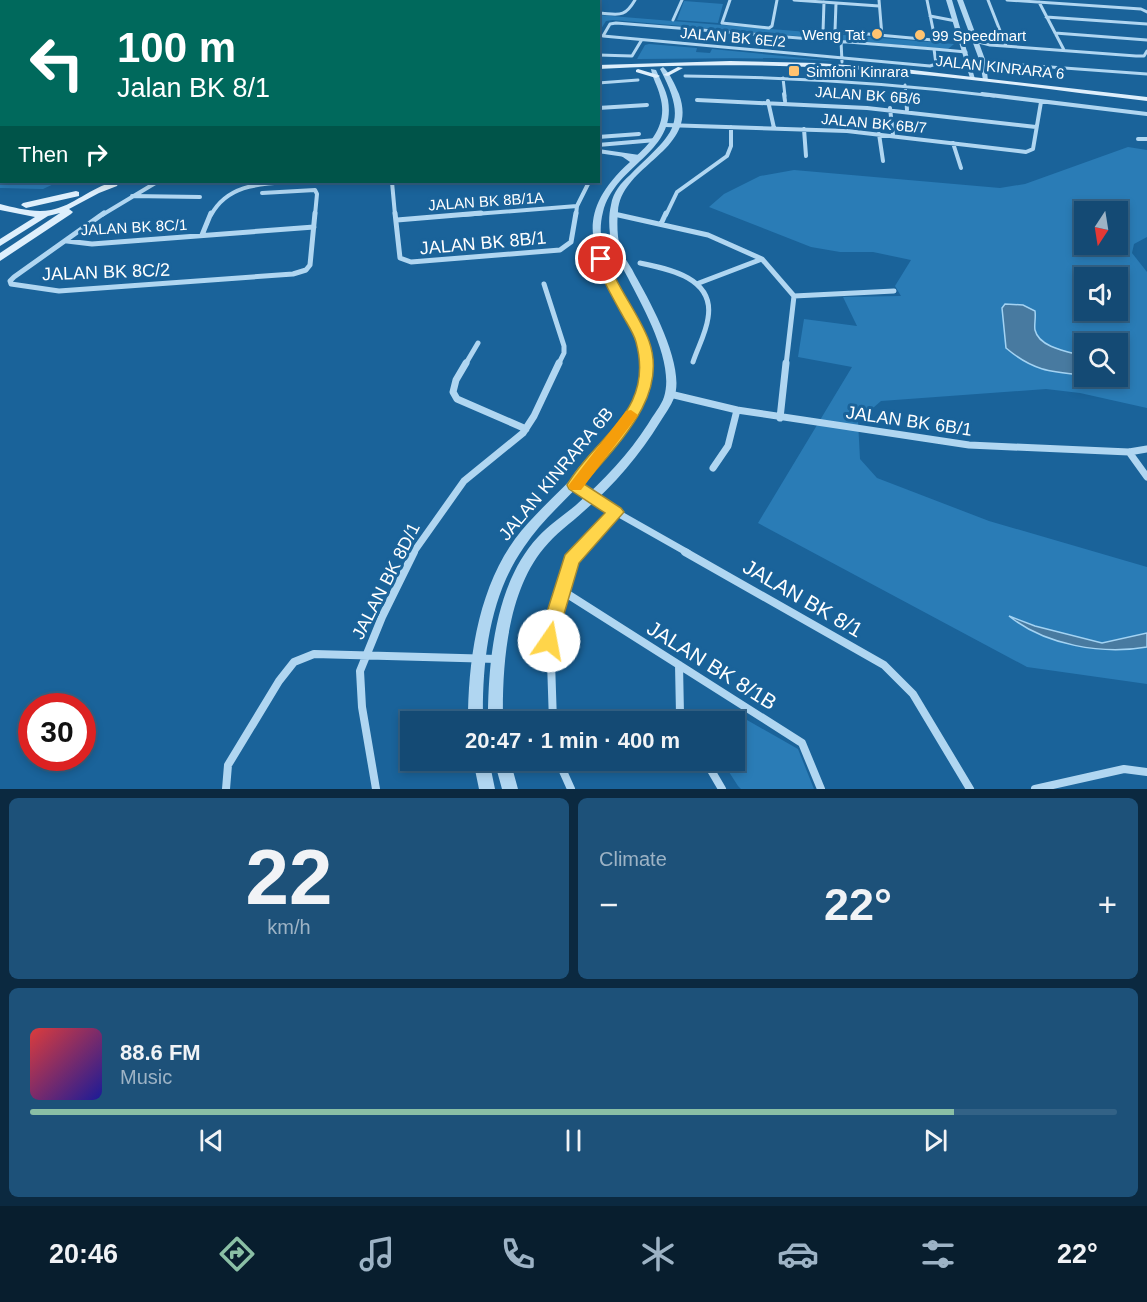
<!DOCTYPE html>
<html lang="en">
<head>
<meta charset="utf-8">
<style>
	:root { --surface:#144a74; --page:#1d5179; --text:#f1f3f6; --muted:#9db3c5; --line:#336286; --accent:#8abfa5 }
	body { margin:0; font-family:Arial,sans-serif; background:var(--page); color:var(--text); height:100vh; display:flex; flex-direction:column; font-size:22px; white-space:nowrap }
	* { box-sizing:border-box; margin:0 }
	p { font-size:20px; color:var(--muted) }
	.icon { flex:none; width:33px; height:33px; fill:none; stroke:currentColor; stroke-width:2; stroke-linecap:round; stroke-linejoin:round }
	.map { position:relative; height:789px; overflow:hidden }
	.details { display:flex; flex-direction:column; gap:9px; padding:9px; background:#0b2940; flex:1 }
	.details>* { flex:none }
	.top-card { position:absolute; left:0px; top:0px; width:600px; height:183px; box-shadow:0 3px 9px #0003,0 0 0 2px var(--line); background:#00695c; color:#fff; overflow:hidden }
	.needle { width:39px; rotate:192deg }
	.fabs { position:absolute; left:1074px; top:201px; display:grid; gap:12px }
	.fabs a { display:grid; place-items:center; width:54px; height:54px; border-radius:0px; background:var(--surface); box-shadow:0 3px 9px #0003,0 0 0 2px var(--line); font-size:30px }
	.speed { position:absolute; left:18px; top:693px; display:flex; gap:12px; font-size:30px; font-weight:700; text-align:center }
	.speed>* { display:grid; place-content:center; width:78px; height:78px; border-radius:50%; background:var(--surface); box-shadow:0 3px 9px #0003,0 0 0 2px var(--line); line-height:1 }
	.speed .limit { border:9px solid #d22; background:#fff; color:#111 }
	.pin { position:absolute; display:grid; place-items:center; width:51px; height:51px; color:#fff; margin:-26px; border:3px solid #fff; border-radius:50%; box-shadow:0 2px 6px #0007 }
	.me { position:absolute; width:66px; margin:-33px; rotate:12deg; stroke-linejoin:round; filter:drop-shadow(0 0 4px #0008) }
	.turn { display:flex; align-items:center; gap:21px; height:126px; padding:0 18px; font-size:27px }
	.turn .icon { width:78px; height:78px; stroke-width:2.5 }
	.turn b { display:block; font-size:42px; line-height:51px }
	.then { display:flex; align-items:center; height:57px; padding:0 18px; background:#0003; gap:12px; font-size:22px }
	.big { font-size:45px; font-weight:600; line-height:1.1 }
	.details .widget { flex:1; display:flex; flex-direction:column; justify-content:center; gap:9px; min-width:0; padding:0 21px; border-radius:9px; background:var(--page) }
	.details .dial { align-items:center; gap:0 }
	.dial b { font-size:78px; line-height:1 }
	.song { display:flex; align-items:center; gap:18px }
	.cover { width:72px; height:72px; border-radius:9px; background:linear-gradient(135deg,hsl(0 70% 55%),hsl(240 70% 35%)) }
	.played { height:6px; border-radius:3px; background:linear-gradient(90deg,var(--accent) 85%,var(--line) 85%) }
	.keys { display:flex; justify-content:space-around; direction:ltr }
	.heat { display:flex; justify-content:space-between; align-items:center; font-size:33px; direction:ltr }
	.details .tiles { flex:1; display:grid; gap:9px; grid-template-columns:1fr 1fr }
	.widget:last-child { grid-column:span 2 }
	.trip { position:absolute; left:400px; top:711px; width:345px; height:60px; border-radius:0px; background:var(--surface); box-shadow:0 3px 9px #0003,0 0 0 2px var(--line); font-weight:600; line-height:60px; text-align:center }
	.dock { display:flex; height:96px; justify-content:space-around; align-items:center; background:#081e2e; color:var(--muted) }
	.dock .icon { width:42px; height:42px }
	.dock .active { color:var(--accent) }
	.dock b { font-size:27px; color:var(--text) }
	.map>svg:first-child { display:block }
</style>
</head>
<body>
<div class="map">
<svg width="1147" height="789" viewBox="0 0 1147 789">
	<rect width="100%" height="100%" fill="#1a639a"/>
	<!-- green -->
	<path fill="#2a7cb6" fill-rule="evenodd" d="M684 1 723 4 718 23 677 20Z
		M599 15 954 44 948 49 613 20 606 21 599 32Z
		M0 31 2 182H58L43 189 0 188Z
		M649 44 697 48 696 52 710 53 712 49 835 61 772 58 637 59 645 45Z
		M1128 147 1147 150V237L1134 244 1132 253 1147 272V408L1080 393 1046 389 881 401 858 421 860 459 877 478 989 521 1147 567V684L1027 667 758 523 852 367 798 357 804 319 857 326 843 297 901 296 895 286 911 260 873 252H840L811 247 709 207 724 194 760 176 794 170 1000 188 1025 184ZM1084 212H1118V244H1084ZM1084 278H1118V310H1084ZM1084 344H1118V376H1084Z
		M747 720 798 749 814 789H741L738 786 722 761 735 760V741Z"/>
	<!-- water -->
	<path fill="#487aa0" stroke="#a3d3f3" stroke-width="1.5" d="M1005 304 1023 305 1035 311C1036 318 1034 325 1035 330 1039 348 1070 352 1084 356V375C1051 372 1033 371 1006 348L1002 308Z
		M1009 616 1035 626 1102 643 1147 633V647C1102 655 1045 645 1009 616Z"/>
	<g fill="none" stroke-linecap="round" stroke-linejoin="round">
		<!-- minor-far4 -->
		<path stroke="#b0d6f1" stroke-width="3" d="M730 0 722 23 769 28 772 26 777 0
			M794 0 879 6
			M879 0 882 36
			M988 0 1006 46
			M1007 0 1141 9 1147 12
			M1039 2 1064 50
			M836 3 835 31 933 40 935 39 927 0
			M598 13C618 14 624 19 635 0
			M930 16 956 21
			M1046 17 1147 24
			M673 20 682 0
			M616 23 934 49 936 64 930 66 603 36 610 24Z
			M823 32 824 2
			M1055 33 1147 40
			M841 41 842 62
			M975 41 990 45 1136 56H1144L1147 51
			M934 49 966 52
			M598 55 632 56 641 41
			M983 62 1147 74
			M685 76C789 77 891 83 994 96
			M783 78 785 96
			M598 83 638 80
			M905 85 906 96"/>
		<!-- minor-far3 -->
		<path stroke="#b0d6f1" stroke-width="4" d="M784 94 785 101
			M906 94 907 110
			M982 94 1147 114
			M697 100 867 108 1036 127
			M768 101 774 128
			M598 108 647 105
			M890 108 893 135
			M665 125 847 131 1026 152 1033 149 1041 102
			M804 129 806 156
			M879 134 883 161
			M598 137 639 134
			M1138 139H1147
			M953 143 961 168
			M598 145 656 140
			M598 151 639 157
			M392 182 395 215
			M262 193 315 190 317 194 315 215
			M132 196 200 197
			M614 214 618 215
			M102 215 157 182
			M211 215C227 186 256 184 287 182
			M462 215 577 206
			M576 215 577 206 589 182
			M666 215 677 192 727 156 731 146V127"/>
		<!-- minor-far2 -->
		<path stroke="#b0d6f1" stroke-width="5" d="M104 213 14 277 10 281 11 284 59 291 293 274 306 270 310 265 315 213
			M395 213 400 258 411 262 560 250 571 242 576 213
			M614 214 708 235 762 259 794 296 786 365
			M397 220 481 213
			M661 224 666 213
			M202 235 211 213
			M67 241 92 244 314 227
			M640 263C669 269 715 278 708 318 706 333 698 347 693 362
			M699 283 762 259
			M544 284 564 346V353L558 365
			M794 296 894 291
			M465 365 478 343"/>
		<!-- minor-far1 -->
		<path stroke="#b0d6f1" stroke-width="7" d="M466 363 456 380 453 392 457 399 526 429
			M670 394 737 410 969 445 1129 452 1147 449
			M780 418 786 363
			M1129 452 1147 477
			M713 468 728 446 737 410
			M575 485 605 506 688 553
			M413 553 464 481 523 433 534 416 559 363
			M577 553 616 512"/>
		<!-- minor -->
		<path stroke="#b0d6f1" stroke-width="8" d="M685 552 884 665 913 694 970 789
			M561 590 802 743 821 789
			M679 665 680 714 684 722
			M553 722 550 631 567 570 571 560 579 552
			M558 760 571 789
			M705 760 722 789
			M226 789 228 765 279 681 294 662 314 654 497 659
			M376 789 362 707 360 671 382 617 414 552
			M1035 789 1124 769 1147 772"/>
		<!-- tertiary -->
		<path fill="#b0d6f1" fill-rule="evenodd" d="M946 0H952L975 79 970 78Z
			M957 0H963L986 62 988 81 983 80 980 62Z
			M663 67C670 73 675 85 679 94 700 151 622 163 618 211 617 222 617 237 620 247 623 257 631 266 635 275 651 303 686 367 674 398 671 406 665 414 660 422 640 455 614 485 584 511 571 523 555 534 544 548 507 592 502 666 503 722H488C488 662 495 583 538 537 549 525 563 516 576 505 603 481 629 454 648 424 653 415 661 406 664 397 675 363 643 307 628 278 623 268 614 256 612 245 609 233 608 217 611 205 613 192 621 183 630 175 670 135 691 127 660 69Z
			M651 69 656 70C660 79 666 90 668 100 677 153 615 164 603 212 586 277 670 329 649 392 639 420 616 443 597 466 574 493 544 517 524 547 489 597 482 662 483 722H468C468 660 478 590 515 539 536 511 564 489 586 463 605 441 631 417 639 389 645 368 639 347 630 328 601 262 563 222 630 162L620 155 624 153 634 158C653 142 668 122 660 96 658 87 652 77 651 69Z
			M473 760H489L495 789H479Z
			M494 760H510L518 789H502Z"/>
		<!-- secondary -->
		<path fill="#deeffc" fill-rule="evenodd" d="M0 6H2V10H0Z
			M730 61 817 63 904 69 1147 97V101C1066 92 985 80 903 73 801 64 700 63 598 69V65Z
			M678 67 683 68 668 76 663 75Z
			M638 69 658 75 660 76 656 78 636 72V70Z
			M114 182 118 184 117 186 99 193 69 209 73 212 71 214 0 261V253L60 213 48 216 0 246V239L35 217 0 210V204C16 208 34 213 51 210 73 206 91 187 114 182Z
			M76 191 79 192V196L26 208 21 205 23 203Z"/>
	</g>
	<!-- route -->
	<path fill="#ffd54a" stroke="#a68a30" stroke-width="1.5" d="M601 256 607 259C617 288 638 312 649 341 669 397 617 444 584 484L621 508 624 512 579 563 559 631 556 647 549 649 543 647 540 641 541 631 565 555 605 513 569 489 567 485C596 435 655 412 636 342 634 334 628 325 624 318 613 298 602 280 596 259Z"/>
	<!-- slow -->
	<path fill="#f59e0b" d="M631 410 638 415 636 418 581 490H571L568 486 571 482 626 411Z"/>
	<!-- markers -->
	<g fill="#ffc370" stroke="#1a639a" stroke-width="2">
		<circle cx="877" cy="34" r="6"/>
		<circle cx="920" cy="35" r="6"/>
		<rect x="788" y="65" width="12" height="12" rx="3"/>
	</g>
	<g text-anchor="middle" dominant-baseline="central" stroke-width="6" stroke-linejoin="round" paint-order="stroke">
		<!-- far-poi labels -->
		<g font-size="15" fill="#fff" stroke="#1a639a" text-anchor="start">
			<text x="865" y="34" text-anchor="end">Weng Tat</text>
			<text x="932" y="35">99 Speedmart</text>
			<text x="806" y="71">Simfoni Kinrara</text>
		</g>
		<!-- far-street labels -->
		<g font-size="15" fill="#fff" stroke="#1a639a">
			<text transform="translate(733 37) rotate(5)">JALAN BK 6E/2</text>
			<text transform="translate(1000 67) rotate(6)">JALAN KINRARA 6</text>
			<text transform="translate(868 95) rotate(4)">JALAN BK 6B/6</text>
			<text transform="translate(874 123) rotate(5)">JALAN BK 6B/7</text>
			<text transform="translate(486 201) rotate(-4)">JALAN BK 8B/1A</text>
			<text transform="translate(134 227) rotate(-3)">JALAN BK 8C/1</text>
		</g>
		<!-- street labels -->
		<g font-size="18" fill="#fff" stroke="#1a639a">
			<text transform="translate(483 243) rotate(-5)">JALAN BK 8B/1</text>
			<text transform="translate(106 272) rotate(-2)">JALAN BK 8C/2</text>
			<text transform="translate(909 421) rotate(8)">JALAN BK 6B/1</text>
			<text transform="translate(556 474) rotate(-50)">JALAN KINRARA 6B</text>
			<text transform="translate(386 581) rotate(-63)">JALAN BK 8D/1</text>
		</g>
		<!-- near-street labels -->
		<g font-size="21" fill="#fff" stroke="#1a639a">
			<text transform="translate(803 598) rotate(30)">JALAN BK 8/1</text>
			<text transform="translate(712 665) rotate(32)">JALAN BK 8/1B</text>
		</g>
	</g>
</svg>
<div class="fabs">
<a><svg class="needle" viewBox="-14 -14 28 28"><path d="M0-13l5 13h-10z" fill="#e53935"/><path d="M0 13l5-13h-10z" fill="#9db3c5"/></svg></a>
<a><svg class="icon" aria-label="sound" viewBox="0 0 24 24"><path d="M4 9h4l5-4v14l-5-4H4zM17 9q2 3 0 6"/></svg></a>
<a><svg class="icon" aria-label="search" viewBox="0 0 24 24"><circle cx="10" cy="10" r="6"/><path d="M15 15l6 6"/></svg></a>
</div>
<div class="speed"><div class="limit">30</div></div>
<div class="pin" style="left:601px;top:259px;background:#d93025"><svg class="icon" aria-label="arrive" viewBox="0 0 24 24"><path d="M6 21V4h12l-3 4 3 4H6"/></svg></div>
<svg class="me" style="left:549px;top:641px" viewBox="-20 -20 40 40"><circle r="19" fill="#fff"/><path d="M0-13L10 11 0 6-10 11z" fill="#ffd54a"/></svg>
<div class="trip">20:47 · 1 min · 400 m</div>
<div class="top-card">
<div class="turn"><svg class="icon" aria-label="left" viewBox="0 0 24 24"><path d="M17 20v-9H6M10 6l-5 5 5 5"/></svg><div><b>100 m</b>Jalan BK 8/1</div></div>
<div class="then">Then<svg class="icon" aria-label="right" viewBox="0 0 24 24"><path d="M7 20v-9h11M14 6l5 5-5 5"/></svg></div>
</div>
</div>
<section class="details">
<div class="tiles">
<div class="widget dial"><b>22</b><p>km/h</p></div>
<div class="widget"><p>Climate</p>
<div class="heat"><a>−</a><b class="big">22°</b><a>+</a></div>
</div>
<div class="widget">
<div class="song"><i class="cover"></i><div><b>88.6 FM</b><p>Music</p></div></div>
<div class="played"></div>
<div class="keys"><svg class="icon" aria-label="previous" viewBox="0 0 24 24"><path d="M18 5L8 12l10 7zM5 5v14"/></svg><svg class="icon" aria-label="pause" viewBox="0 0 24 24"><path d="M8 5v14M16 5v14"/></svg><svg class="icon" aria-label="next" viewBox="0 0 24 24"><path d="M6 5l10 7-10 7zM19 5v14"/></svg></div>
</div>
</div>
</section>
<nav class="dock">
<b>20:46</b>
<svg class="icon active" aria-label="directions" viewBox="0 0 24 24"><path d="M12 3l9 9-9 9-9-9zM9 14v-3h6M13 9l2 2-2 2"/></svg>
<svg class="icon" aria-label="music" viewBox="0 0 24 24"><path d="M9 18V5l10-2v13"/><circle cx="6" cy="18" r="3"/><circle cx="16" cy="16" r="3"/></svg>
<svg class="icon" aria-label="phone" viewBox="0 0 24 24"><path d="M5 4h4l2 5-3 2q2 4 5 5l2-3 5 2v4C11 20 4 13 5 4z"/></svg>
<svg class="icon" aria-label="climate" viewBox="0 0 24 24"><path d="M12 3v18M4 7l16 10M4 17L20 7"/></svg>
<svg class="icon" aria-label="car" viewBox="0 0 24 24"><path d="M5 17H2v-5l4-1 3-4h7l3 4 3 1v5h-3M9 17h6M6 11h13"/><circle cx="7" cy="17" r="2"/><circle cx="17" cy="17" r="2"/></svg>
<svg class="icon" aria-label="filters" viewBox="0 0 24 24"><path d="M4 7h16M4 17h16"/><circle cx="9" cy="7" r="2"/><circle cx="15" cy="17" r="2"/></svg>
<b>22°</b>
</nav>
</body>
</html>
